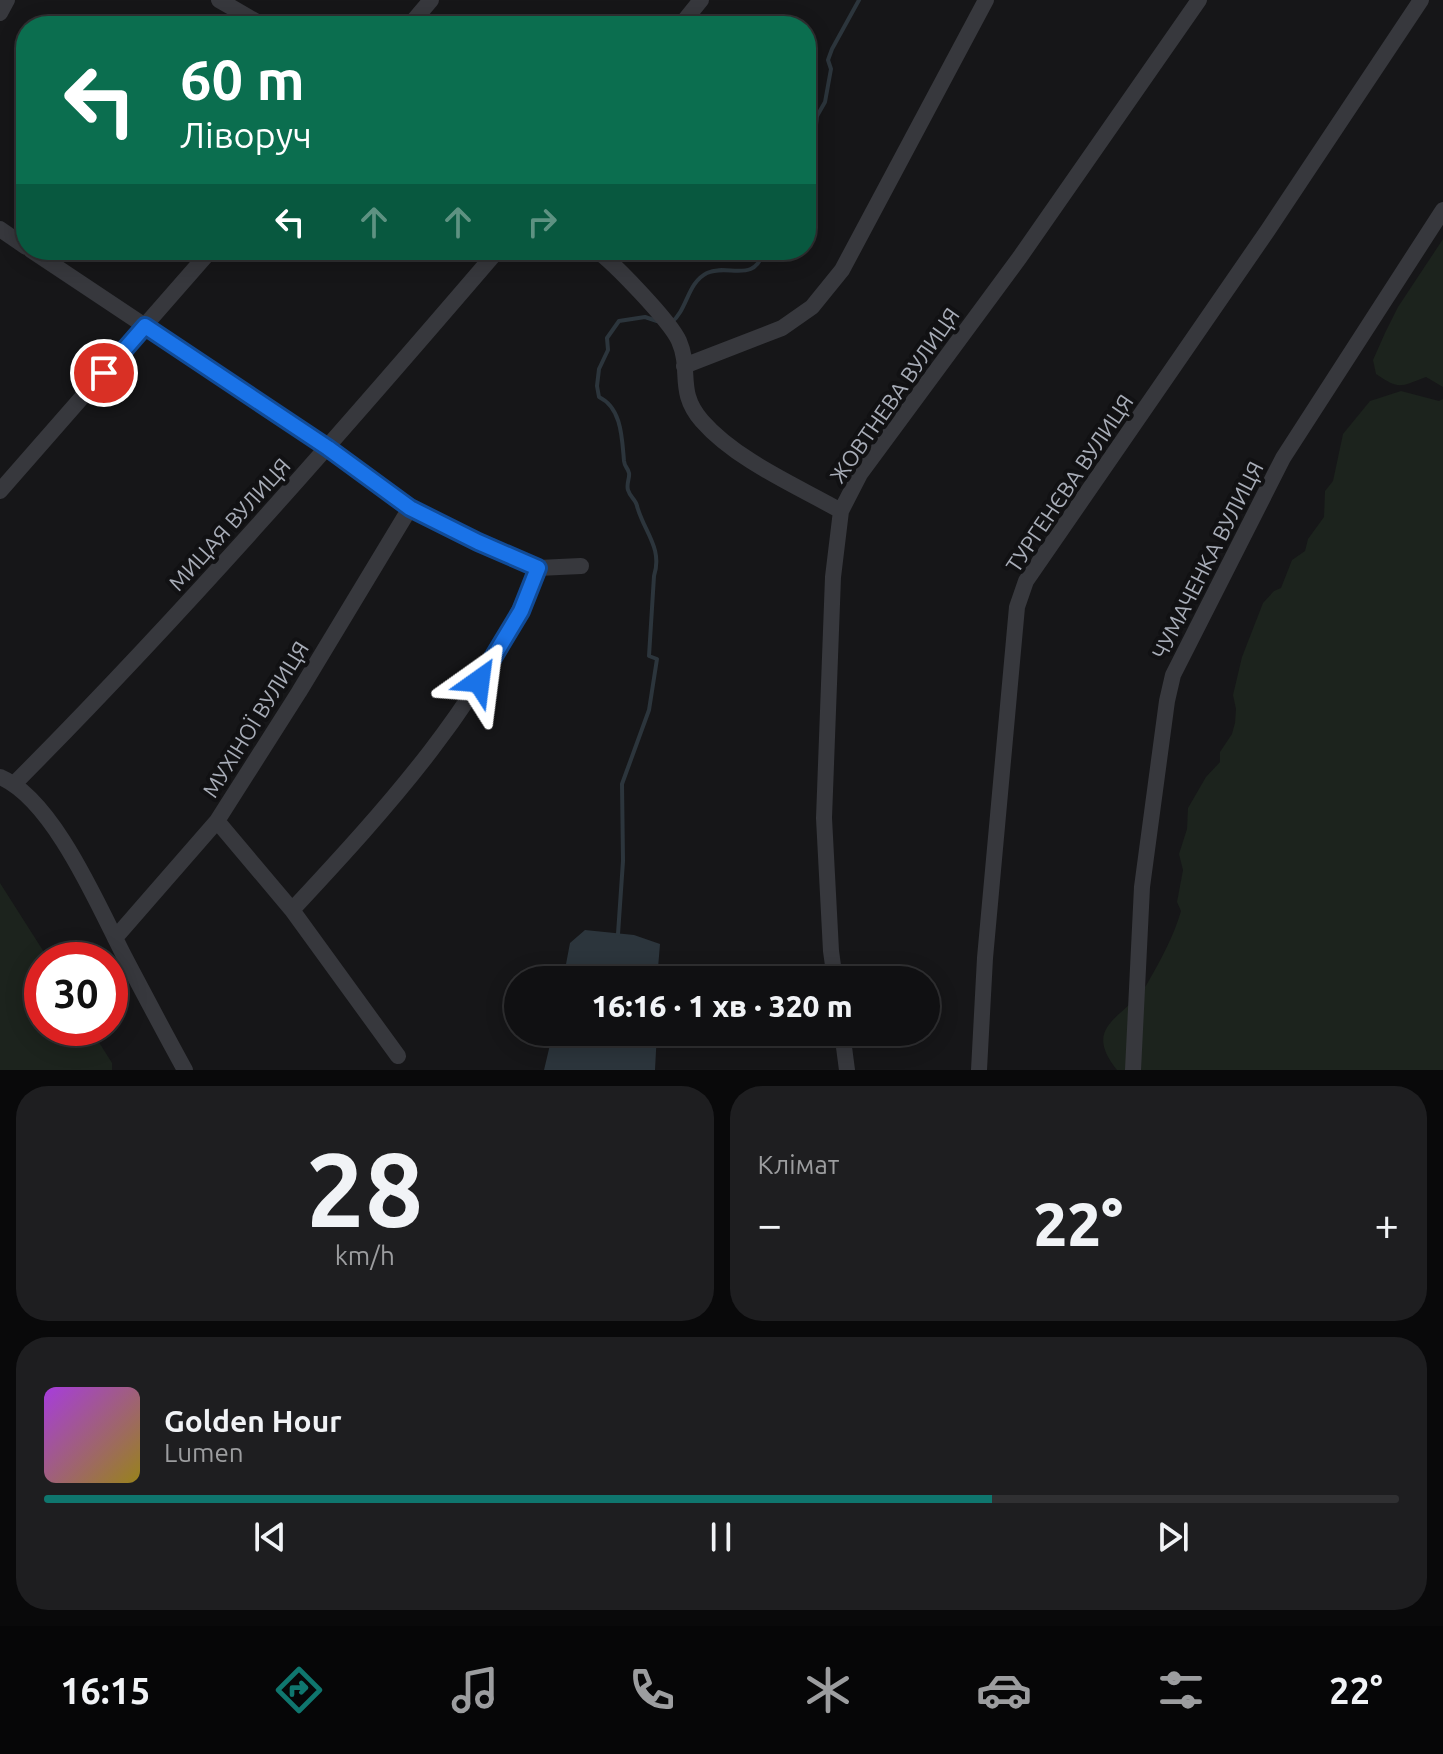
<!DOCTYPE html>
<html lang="uk">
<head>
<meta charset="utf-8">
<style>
	:root { --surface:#101012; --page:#1e1e20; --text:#f1f3f6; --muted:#9c9d9f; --line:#303032; --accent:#0f766e }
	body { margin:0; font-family:Ubuntu,sans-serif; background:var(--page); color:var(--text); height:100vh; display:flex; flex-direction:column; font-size:30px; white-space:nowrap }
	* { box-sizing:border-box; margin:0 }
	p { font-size:26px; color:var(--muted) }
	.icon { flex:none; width:44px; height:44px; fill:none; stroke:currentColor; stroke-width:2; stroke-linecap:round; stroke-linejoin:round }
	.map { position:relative; height:1070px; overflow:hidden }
	.details { display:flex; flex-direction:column; gap:16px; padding:16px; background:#09090a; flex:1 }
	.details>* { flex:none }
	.banner { position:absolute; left:16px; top:16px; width:800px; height:244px; border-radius:32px; box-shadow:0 4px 20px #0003,0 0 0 2px var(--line); background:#0b6e4f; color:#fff; overflow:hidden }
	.speed { position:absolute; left:24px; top:942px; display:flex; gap:16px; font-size:40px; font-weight:700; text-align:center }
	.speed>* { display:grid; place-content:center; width:104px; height:104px; border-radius:50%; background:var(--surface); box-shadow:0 4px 20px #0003,0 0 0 2px var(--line); line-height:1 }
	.speed .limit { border:12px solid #d22; background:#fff; color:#111 }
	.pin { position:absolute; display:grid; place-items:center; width:68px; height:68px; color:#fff; margin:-34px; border:4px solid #fff; border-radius:50%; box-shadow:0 2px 8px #0007 }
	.me { position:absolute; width:88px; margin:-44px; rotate:31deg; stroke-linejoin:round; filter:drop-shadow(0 0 6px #0008) }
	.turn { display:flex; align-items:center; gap:28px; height:168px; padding:0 32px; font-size:36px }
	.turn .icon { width:104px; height:104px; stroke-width:2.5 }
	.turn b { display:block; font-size:56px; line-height:68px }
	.lanes { display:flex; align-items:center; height:76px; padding:0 32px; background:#0003; justify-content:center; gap:40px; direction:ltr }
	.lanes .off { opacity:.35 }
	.big { font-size:60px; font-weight:800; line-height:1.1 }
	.details .widget { flex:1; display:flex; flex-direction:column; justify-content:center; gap:12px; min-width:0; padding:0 28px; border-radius:32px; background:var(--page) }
	.details .dial { align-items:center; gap:0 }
	.dial b { font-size:104px; line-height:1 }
	.song { display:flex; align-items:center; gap:24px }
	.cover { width:96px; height:96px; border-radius:12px; background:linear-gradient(135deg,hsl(280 70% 55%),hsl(50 70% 35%)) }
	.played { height:8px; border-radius:4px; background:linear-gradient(90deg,var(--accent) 70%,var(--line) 70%) }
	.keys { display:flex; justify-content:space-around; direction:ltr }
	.heat { display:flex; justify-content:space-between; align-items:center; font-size:44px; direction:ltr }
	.details .tiles { flex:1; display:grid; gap:16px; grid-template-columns:1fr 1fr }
	.widget:last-child { grid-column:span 2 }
	.trip { position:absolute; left:504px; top:966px; width:436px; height:80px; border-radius:40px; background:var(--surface); box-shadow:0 4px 20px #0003,0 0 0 2px var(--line); font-weight:800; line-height:80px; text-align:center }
	.dock { display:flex; height:128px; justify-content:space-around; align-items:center; background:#060607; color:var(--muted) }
	.dock .icon { width:56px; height:56px }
	.dock .active { color:var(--accent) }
	.dock b { font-size:36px; color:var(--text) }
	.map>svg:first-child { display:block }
</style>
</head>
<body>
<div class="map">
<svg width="1443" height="1070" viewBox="0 0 1443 1070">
	<rect width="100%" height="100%" fill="#161618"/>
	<!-- green -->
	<path fill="#1c231d" d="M1443 239V387L1426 377C1399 387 1400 390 1376 374L1373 360 1385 333 1398 307Z
		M1401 391 1439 401 1443 399V1070H1117C1080 1024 1127 1018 1147 984 1160 961 1174 936 1181 911L1177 902 1183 870 1179 854 1187 829 1188 808 1206 777 1220 762V752L1232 734 1235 723 1236 709 1233 695 1242 657 1263 603 1274 591 1281 588 1292 560 1305 551 1308 539 1324 517 1325 491 1333 481 1343 434 1370 401Z
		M0 883 49 960H42V1028H90L112 1063V1070H0Z"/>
	<!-- water -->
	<path fill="#2c353c" d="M585 930 634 935 660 944 657 980H563L570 943Z
		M553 1032H657L655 1070H544Z"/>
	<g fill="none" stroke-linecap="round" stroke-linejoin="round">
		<!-- stream -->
		<path stroke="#2c353c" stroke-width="4" d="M806 146 815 134 817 116 825 102 831 69 828 60 832 49 859 0
			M671 323C688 309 687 283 707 273 728 263 755 285 764 250
			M618 934 623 861 622 784 649 710 657 659 649 656 654 576C663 548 644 532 637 506 636 500 630 497 628 490 626 484 630 478 629 473 627 466 625 468 624 461 622 439 622 408 599 397L597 386 599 369 608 350 607 338 619 321 645 317 657 321"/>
		<!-- minor -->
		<path stroke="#37383d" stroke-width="16" d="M219 0 264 26
			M0 13 7 0
			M409 26 431 0
			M680 26 701 0
			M0 229 26 247
			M31 250 328 448 410 508 478 542 538 568 581 566
			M596 250C614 263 670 321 679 341 692 371 676 391 702 421 736 460 797 486 841 511
			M684 366 782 328 812 307 842 270 986 0
			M0 491 211 250
			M0 777C53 799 98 905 124 956 144 994 164 1032 185 1070
			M15 783C184 613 342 432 498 250
			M217 821 292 910 398 1056
			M292 910C387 808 486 700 538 568
			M115 938 217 821 299 692 410 508
			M835 980 831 951 824 818 833 577 841 511 860 474 1020 257 1199 0
			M842 1032 847 1070
			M979 1070 985 958 1017 607 1026 581 1268 230 1421 0
			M1133 1070 1142 887 1167 701 1173 675 1283 458 1443 210"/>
	</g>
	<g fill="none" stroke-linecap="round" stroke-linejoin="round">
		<!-- route casing -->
		<g stroke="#114b97" stroke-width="20">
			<path id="route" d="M104 373 145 326 328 448 410 508 478 542 538 568 521 611 479 681"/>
		</g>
		<!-- route -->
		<use href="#route" stroke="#1a73e8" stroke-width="14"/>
	</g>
	<g text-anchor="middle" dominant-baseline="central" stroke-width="8" stroke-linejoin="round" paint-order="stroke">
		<!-- street labels -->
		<g font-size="22" fill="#a8adb8" stroke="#111113">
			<text transform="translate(894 395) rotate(-55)">ЖОВТНЕВА ВУЛИЦЯ</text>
			<text transform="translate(1069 483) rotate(-56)">ТУРГЕНЄВА ВУЛИЦЯ</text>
			<text transform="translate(229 524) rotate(-48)">МИЦАЯ ВУЛИЦЯ</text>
			<text transform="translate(1207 560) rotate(-63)">ЧУМАЧЕНКА ВУЛИЦЯ</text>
			<text transform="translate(255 719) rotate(-58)">МУХІНОЇ ВУЛИЦЯ</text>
		</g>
	</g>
</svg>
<div class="speed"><div class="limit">30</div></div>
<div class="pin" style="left:104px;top:373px;background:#d93025"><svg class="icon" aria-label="arrive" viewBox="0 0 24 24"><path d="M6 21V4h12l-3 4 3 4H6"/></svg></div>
<svg class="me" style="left:479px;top:681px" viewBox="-20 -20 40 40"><path d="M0-17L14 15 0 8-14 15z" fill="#1a73e8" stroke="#fff" stroke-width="4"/></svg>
<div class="trip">16:16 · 1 хв · 320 m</div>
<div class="banner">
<div class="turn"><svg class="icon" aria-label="left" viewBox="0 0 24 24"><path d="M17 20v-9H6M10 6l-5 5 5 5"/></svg><div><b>60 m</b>Ліворуч</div></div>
<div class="lanes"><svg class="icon" aria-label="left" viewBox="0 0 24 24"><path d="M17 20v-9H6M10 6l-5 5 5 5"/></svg><svg class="icon off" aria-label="ahead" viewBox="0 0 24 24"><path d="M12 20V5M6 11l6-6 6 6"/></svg><svg class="icon off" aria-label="ahead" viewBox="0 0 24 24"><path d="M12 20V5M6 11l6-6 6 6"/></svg><svg class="icon off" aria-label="right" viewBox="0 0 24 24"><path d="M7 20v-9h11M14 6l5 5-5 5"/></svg></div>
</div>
</div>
<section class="details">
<div class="tiles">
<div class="widget dial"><b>28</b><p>km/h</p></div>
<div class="widget"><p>Клімат</p>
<div class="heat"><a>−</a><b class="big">22°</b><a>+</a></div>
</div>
<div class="widget">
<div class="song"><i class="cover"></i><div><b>Golden Hour</b><p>Lumen</p></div></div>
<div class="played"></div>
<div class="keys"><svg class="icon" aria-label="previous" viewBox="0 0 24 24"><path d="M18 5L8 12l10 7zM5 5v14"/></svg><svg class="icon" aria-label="pause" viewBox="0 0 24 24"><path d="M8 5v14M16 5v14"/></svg><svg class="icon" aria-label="next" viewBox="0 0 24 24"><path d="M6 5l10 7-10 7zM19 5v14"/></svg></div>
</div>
</div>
</section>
<nav class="dock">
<b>16:15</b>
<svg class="icon active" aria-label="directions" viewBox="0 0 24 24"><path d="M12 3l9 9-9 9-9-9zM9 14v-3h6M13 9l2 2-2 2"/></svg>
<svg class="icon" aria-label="music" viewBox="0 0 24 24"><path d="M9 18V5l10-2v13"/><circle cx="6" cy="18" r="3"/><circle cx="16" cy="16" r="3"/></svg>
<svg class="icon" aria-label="phone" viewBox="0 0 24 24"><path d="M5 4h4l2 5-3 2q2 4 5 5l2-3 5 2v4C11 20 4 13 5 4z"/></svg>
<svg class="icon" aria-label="climate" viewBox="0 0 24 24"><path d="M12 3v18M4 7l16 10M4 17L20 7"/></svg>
<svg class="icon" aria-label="car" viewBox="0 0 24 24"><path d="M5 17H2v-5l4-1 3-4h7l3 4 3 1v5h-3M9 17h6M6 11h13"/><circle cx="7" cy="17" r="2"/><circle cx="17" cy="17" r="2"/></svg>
<svg class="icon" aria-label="filters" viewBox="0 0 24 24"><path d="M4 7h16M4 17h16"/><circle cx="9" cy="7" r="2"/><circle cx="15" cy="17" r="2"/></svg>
<b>22°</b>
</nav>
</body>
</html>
